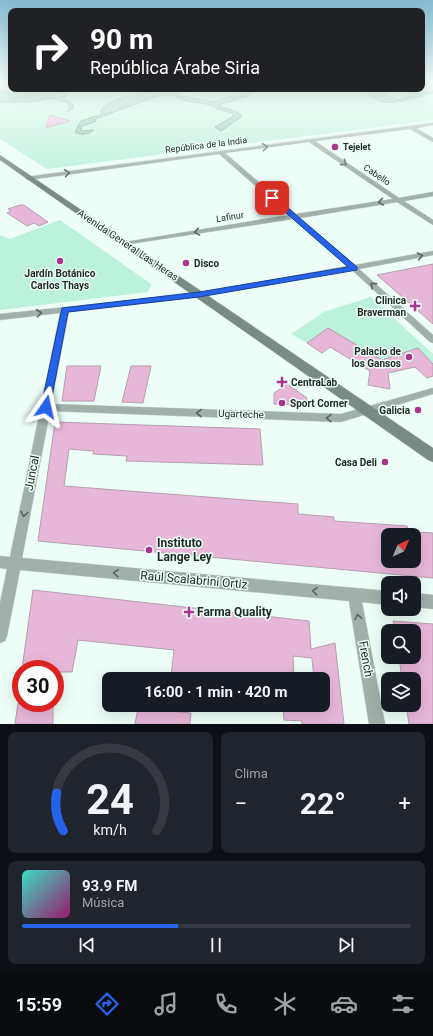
<!DOCTYPE html>
<html lang="es">
<head>
<meta charset="utf-8">
<style>
	:root { --surface:#171b24; --page:#20242c; --text:#f1f3f6; --muted:#9ea1a6; --line:#363941; --accent:#2563eb }
	body { margin:0; font-family:Roboto,sans-serif; background:var(--page); color:var(--text); height:100vh; display:flex; flex-direction:column; font-size:15px; white-space:nowrap }
	* { box-sizing:border-box; margin:0 }
	p { font-size:13px; color:var(--muted) }
	.icon { flex:none; width:22px; height:22px; fill:none; stroke:currentColor; stroke-width:2; stroke-linecap:round; stroke-linejoin:round }
	.map { position:relative; height:724px; overflow:hidden }
	.details { display:flex; flex-direction:column; gap:8px; padding:8px; background:#0d0f14; flex:1 }
	.details>* { flex:none }
	.guide { position:absolute; left:8px; top:8px; width:417px; height:84px; border-radius:8px; box-shadow:0 4px 16px #0002; background:#202124; color:#fff; overflow:hidden }
	.needle { width:26px; rotate:44deg }
	.controls { position:absolute; left:381px; top:528px; display:grid; gap:8px }
	.controls a { display:grid; place-items:center; width:40px; height:40px; border-radius:8px; background:var(--surface); box-shadow:0 4px 16px #0002; font-size:20px }
	.speed { position:absolute; left:12px; top:660px; display:flex; gap:8px; font-size:20px; font-weight:700; text-align:center }
	.speed>* { display:grid; place-content:center; width:52px; height:52px; border-radius:50%; background:var(--surface); box-shadow:0 4px 16px #0002; line-height:1 }
	.speed .limit { border:6px solid #d22; background:#fff; color:#111 }
	.pin { position:absolute; display:grid; place-items:center; width:34px; height:34px; color:#fff; margin:-17px; border-radius:8px; box-shadow:0 2px 6px #0006 }
	.me { position:absolute; width:44px; margin:-22px; rotate:11deg; stroke-linejoin:round; filter:drop-shadow(0 0 3px #0008) }
	.turn { display:flex; align-items:center; gap:14px; height:84px; padding:0 16px; font-size:18px }
	.turn .icon { width:52px; height:52px; stroke-width:2.5 }
	.turn b { display:block; font-size:28px; line-height:34px }
	.big { font-size:30px; font-weight:700; line-height:1.1 }
	.details .card { flex:1; display:flex; flex-direction:column; justify-content:center; gap:6px; min-width:0; padding:0 14px; border-radius:8px; background:var(--page) }
	.details .dial { align-items:center; gap:0 }
	.dial svg { height:104px; overflow:visible; fill:none; stroke:var(--line); stroke-width:7; stroke-linecap:round; text-anchor:middle }
	.dial text { fill:var(--text); stroke:none }
	.song { display:flex; align-items:center; gap:12px }
	.cover { width:48px; height:48px; border-radius:6px; background:linear-gradient(135deg,hsl(170 70% 55%),hsl(320 70% 35%)) }
	.played { height:4px; border-radius:2px; background:linear-gradient(90deg,var(--accent) 40%,var(--line) 40%) }
	.keys { display:flex; justify-content:space-around; direction:ltr }
	.heat { display:flex; justify-content:space-between; align-items:center; font-size:22px; direction:ltr }
	.details .tiles { flex:1; display:grid; gap:8px; grid-template-columns:1fr 1fr }
	.card:last-child { grid-column:span 2 }
	.trip { position:absolute; left:102px; top:672px; width:228px; height:40px; border-radius:8px; background:var(--surface); box-shadow:0 4px 16px #0002; font-weight:700; line-height:40px; text-align:center }
	.tab-bar { display:flex; height:64px; justify-content:space-around; align-items:center; background:#090b0e; color:var(--muted) }
	.tab-bar .icon { width:28px; height:28px }
	.tab-bar .selected { color:var(--accent) }
	.tab-bar b { font-size:18px; color:var(--text) }
	.map>svg:first-child { display:block }
</style>
</head>
<body>
<div class="map">
<svg width="433" height="724" viewBox="0 0 433 724">
	<rect width="100%" height="100%" fill="#ecfef7"/>
	<!-- green -->
	<path fill="#bcf1dc" d="M0 82H11V89H422V82H433V120L47 169 0 139Z
		M60 220 151 284 148 292 0 310V235L10 239Z
		M371 297 433 354V364L417 348 382 360 328 328 307 343 291 334 324 312Z"/>
	<!-- water -->
	<path fill="#8cc7b0" stroke="#6b9886" d="M29 89H48L68 94 64 99 72 103 73 108 67 112 70 108 68 103 51 98 29 102H0V92Z
		M185 89H225L180 92 175 95 215 102 244 92 245 89H257L251 95 218 105C225 111 234 107 242 116L221 131 215 127 232 117 234 114 218 109 212 105 187 101 172 95H160L95 119 96 121C90 124 85 124 80 128L82 131 94 130C89 134 81 136 75 132L81 121 102 114 101 110C118 91 161 93 185 89Z
		M377 89 397 100 412 96V94L403 89H415L416 92 433 91V93C409 96 391 112 367 94Z"/>
	<!-- building -->
	<path fill="#e7b7d7" stroke="#b69eae" d="M50 115 70 121 46 128Z
		M20 205H24L48 222 39 226 34 223 27 226 7 213 11 211 8 209Z
		M433 264V324L377 275Z
		M328 328 382 360 418 348 433 364V376L427 378 415 367 388 373 390 389 368 385 370 371 330 347 322 353 307 343Z
		M67 366H101L94 401H62Z
		M131 366H151L143 403 122 402Z
		M287 384 307 398 304 405 274 404V393Z
		M55 422 260 429 263 465 126 461 127 456 93 454 94 451 69 449 64 486 298 504V514L334 517V521L407 526 409 535H388V561H414V532L433 533V578L38 541Z
		M33 590 309 621 311 649 335 643 344 724H302V721L284 720 283 705H323V679H314L312 658 293 656 294 679 229 674V679L171 676 174 650 78 640 72 672H55V669H22Z
		M393 621 433 624V724H409L406 705H414V679H402L399 657H414V631H395Z
		M18 703H53V724H15Z
		M138 708 191 713 190 724H135Z"/>
	<g fill="none" stroke-linecap="round" stroke-linejoin="round">
		<!-- street casing -->
		<g stroke="#c7d8d1" stroke-width="1">
			<path id="street" d="M433 123V125L416 128 433 138V142L410 129 315 141 399 198 433 192V196L404 201 433 220V225L397 202 300 218 355 265 433 251V255L359 269 433 335V343L430 342 352 270 199 297 69 312 51 404 341 414 433 388V394L341 422 50 411 22 558 388 591V605L362 602 385 724H369L349 601 20 570 7 636 5 641 0 643V603L7 569 0 568V556L10 557 60 313 0 320V314L199 293 347 266 293 219 123 245 122 244 125 242 289 215 219 154 28 180 25 178 26 177ZM309 142 393 199 296 214 225 153Z
				M414 593 433 595V609L414 607Z"/>
		</g>
		<!-- secondary casing -->
		<g stroke="#c7d8d1" stroke-width="1">
			<path id="secondary" d="M0 155 433 448V462L428 460 0 160Z"/>
		</g>
		<!-- street -->
		<use href="#street" fill="#a2afaa" fill-rule="evenodd"/>
		<!-- secondary -->
		<use href="#secondary" fill="#798b83" fill-rule="evenodd"/>
	</g>
	<!-- one-way arrows -->
	<defs><path id="oneway-chevron" d="M-2-3.5L2.5 0L-2 3.5" fill="none" stroke-width="1.6" stroke-linecap="round" stroke-linejoin="round"/></defs>
	<g stroke="#596561">
		<use href="#oneway-chevron" transform="translate(265 147) rotate(-7)"/>
		<use href="#oneway-chevron" transform="translate(344 163) rotate(34)"/>
		<use href="#oneway-chevron" transform="translate(67 173) rotate(-8)"/>
		<use href="#oneway-chevron" transform="translate(381 202) rotate(171)"/>
		<use href="#oneway-chevron" transform="translate(197 232) rotate(171)"/>
		<use href="#oneway-chevron" transform="translate(420 256) rotate(-11)"/>
		<use href="#oneway-chevron" transform="translate(373 285) rotate(-138)"/>
		<use href="#oneway-chevron" transform="translate(39 313) rotate(-7)"/>
		<use href="#oneway-chevron" transform="translate(199 413) rotate(-178)"/>
		<use href="#oneway-chevron" transform="translate(329 418) rotate(-178)"/>
		<use href="#oneway-chevron" transform="translate(24 514) rotate(101)"/>
		<use href="#oneway-chevron" transform="translate(116 573) rotate(-175)"/>
		<use href="#oneway-chevron" transform="translate(315 591) rotate(-175)"/>
		<use href="#oneway-chevron" transform="translate(358 617) rotate(-100)"/>
	</g>
	<!-- sky -->
	<linearGradient id="sky" x2="0" y2="1"><stop stop-color="#83bcd2"/><stop offset="0.45" stop-color="#f6fffb"/><stop offset="1" stop-color="#f6fffb" stop-opacity="0"/></linearGradient>
	<rect width="433" height="183" fill="url(#sky)"/>
	<!-- route -->
	<path fill="#2563eb" stroke="#184099" d="M270 196H274L357 267V270L199 297 68 312 50 407 49 409H42L41 407 62 308 199 292 348 267 270 199Z"/>
	<!-- markers -->
	<g fill="#a9358e" stroke="#ecfef7" stroke-width="1.5">
		<circle cx="335" cy="147" r="4"/>
		<circle cx="60" cy="261" r="4"/>
		<circle cx="186" cy="263" r="4"/>
		<path d="M413 300h4v4h4v4h-4v4h-4v-4h-4v-4h4z"/>
		<circle cx="409" cy="357" r="4"/>
		<path d="M280 376h4v4h4v4h-4v4h-4v-4h-4v-4h4z"/>
		<circle cx="282" cy="403" r="4"/>
		<circle cx="418" cy="410" r="4"/>
		<circle cx="385" cy="462" r="4"/>
		<circle cx="149" cy="550" r="4"/>
		<path d="M187 606h4v4h4v4h-4v4h-4v-4h-4v-4h4z"/>
	</g>
	<g text-anchor="middle" dominant-baseline="central" stroke-width="3" stroke-linejoin="round" paint-order="stroke">
		<!-- far-street labels -->
		<g font-size="9" fill="#1e2925" stroke="#ecfef7">
			<text transform="translate(206 145) rotate(-7)">República de la India</text>
			<text transform="translate(377 175) rotate(34)">Cabello</text>
			<text transform="translate(230 217) rotate(-9)">Lafinur</text>
		</g>
		<!-- far-poi labels -->
		<g font-size="9" font-weight="bold" fill="#1e2925" stroke="#ecfef7" text-anchor="start">
			<text x="343" y="147">Tejelet</text>
		</g>
		<!-- street labels -->
		<g font-size="10" fill="#1e2925" stroke="#ecfef7">
			<text transform="translate(128 245) rotate(34)">Avenida General Las Heras</text>
			<text transform="translate(241 414) rotate(2)">Ugarteche</text>
		</g>
		<!-- poi labels -->
		<g font-size="10" font-weight="bold" fill="#1e2925" stroke="#ecfef7" text-anchor="end">
			<text x="194" y="263" text-anchor="start">Disco</text>
			<text x="60" y="273" text-anchor="middle">Jardín Botánico<tspan x="60" dy="12">Carlos Thays</tspan></text>
			<text x="406" y="300">Clinica<tspan x="406" dy="12">Braverman</tspan></text>
			<text x="401" y="351">Palacio de<tspan x="401" dy="12">los Gansos</tspan></text>
			<text x="291" y="382" text-anchor="start">CentraLab</text>
			<text x="290" y="403" text-anchor="start">Sport Corner</text>
			<text x="410" y="410">Galicia</text>
			<text x="377" y="462">Casa Deli</text>
		</g>
		<!-- near-street labels -->
		<g font-size="12" fill="#1e2925" stroke="#ecfef7">
			<text transform="translate(32 473) rotate(-79)">Juncal</text>
			<text transform="translate(194 580) rotate(5)">Raúl Scalabrini Ortiz</text>
			<text transform="translate(366 659) rotate(80)">French</text>
		</g>
		<!-- near-poi labels -->
		<g font-size="12" font-weight="bold" fill="#1e2925" stroke="#ecfef7" text-anchor="start">
			<text x="157" y="543">Instituto<tspan x="157" dy="14">Lange Ley</tspan></text>
			<text x="197" y="612">Farma Quality</text>
		</g>
	</g>
</svg>
<div class="controls">
<a><svg class="needle" viewBox="-14 -14 28 28"><path d="M0-13l5 13h-10z" fill="#e53935"/><path d="M0 13l5-13h-10z" fill="#9ea1a6"/></svg></a>
<a><svg class="icon" aria-label="sound" viewBox="0 0 24 24"><path d="M4 9h4l5-4v14l-5-4H4zM17 9q2 3 0 6"/></svg></a>
<a><svg class="icon" aria-label="search" viewBox="0 0 24 24"><circle cx="10" cy="10" r="6"/><path d="M15 15l6 6"/></svg></a>
<a><svg class="icon" aria-label="layers" viewBox="0 0 24 24"><path d="M12 4l9 5-9 5-9-5zM3 14l9 5 9-5"/></svg></a>
</div>
<div class="speed"><div class="limit">30</div></div>
<div class="pin" style="left:272px;top:198px;background:#d93025"><svg class="icon" aria-label="arrive" viewBox="0 0 24 24"><path d="M6 21V4h12l-3 4 3 4H6"/></svg></div>
<svg class="me" style="left:46px;top:407px" viewBox="-20 -20 40 40"><path d="M0-17L14 15 0 8-14 15z" fill="#2563eb" stroke="#fff" stroke-width="4"/></svg>
<div class="trip">16:00 · 1 min · 420 m</div>
<div class="guide">
<div class="turn"><svg class="icon" aria-label="right" viewBox="0 0 24 24"><path d="M7 20v-9h11M14 6l5 5-5 5"/></svg><div><b>90 m</b>República Árabe Siria</div></div>
</div>
</div>
<section class="details">
<div class="tiles">
<div class="card dial"><svg viewBox="0 0 100 80">
<path d="M14 69A42 42 0 1 1 86 69"/>
<path d="M14 69A42 42 0 0 1 9 40" stroke="#2563eb"/>
<text x="50" y="56" font-size="32" font-weight="700">24</text>
<text x="50" y="72" font-size="11">km/h</text>
</svg></div>
<div class="card"><p>Clima</p>
<div class="heat"><a>−</a><b class="big">22°</b><a>+</a></div>
</div>
<div class="card">
<div class="song"><i class="cover"></i><div><b>93.9 FM</b><p>Música</p></div></div>
<div class="played"></div>
<div class="keys"><svg class="icon" aria-label="previous" viewBox="0 0 24 24"><path d="M18 5L8 12l10 7zM5 5v14"/></svg><svg class="icon" aria-label="pause" viewBox="0 0 24 24"><path d="M8 5v14M16 5v14"/></svg><svg class="icon" aria-label="next" viewBox="0 0 24 24"><path d="M6 5l10 7-10 7zM19 5v14"/></svg></div>
</div>
</div>
</section>
<nav class="tab-bar">
<b>15:59</b>
<svg class="icon selected" aria-label="directions" viewBox="0 0 24 24"><path d="M12 3l9 9-9 9-9-9zM9 14v-3h6M13 9l2 2-2 2"/></svg>
<svg class="icon" aria-label="music" viewBox="0 0 24 24"><path d="M9 18V5l10-2v13"/><circle cx="6" cy="18" r="3"/><circle cx="16" cy="16" r="3"/></svg>
<svg class="icon" aria-label="phone" viewBox="0 0 24 24"><path d="M5 4h4l2 5-3 2q2 4 5 5l2-3 5 2v4C11 20 4 13 5 4z"/></svg>
<svg class="icon" aria-label="climate" viewBox="0 0 24 24"><path d="M12 3v18M4 7l16 10M4 17L20 7"/></svg>
<svg class="icon" aria-label="car" viewBox="0 0 24 24"><path d="M5 17H2v-5l4-1 3-4h7l3 4 3 1v5h-3M9 17h6M6 11h13"/><circle cx="7" cy="17" r="2"/><circle cx="17" cy="17" r="2"/></svg>
<svg class="icon" aria-label="filters" viewBox="0 0 24 24"><path d="M4 7h16M4 17h16"/><circle cx="9" cy="7" r="2"/><circle cx="15" cy="17" r="2"/></svg>
</nav>
</body>
</html>
